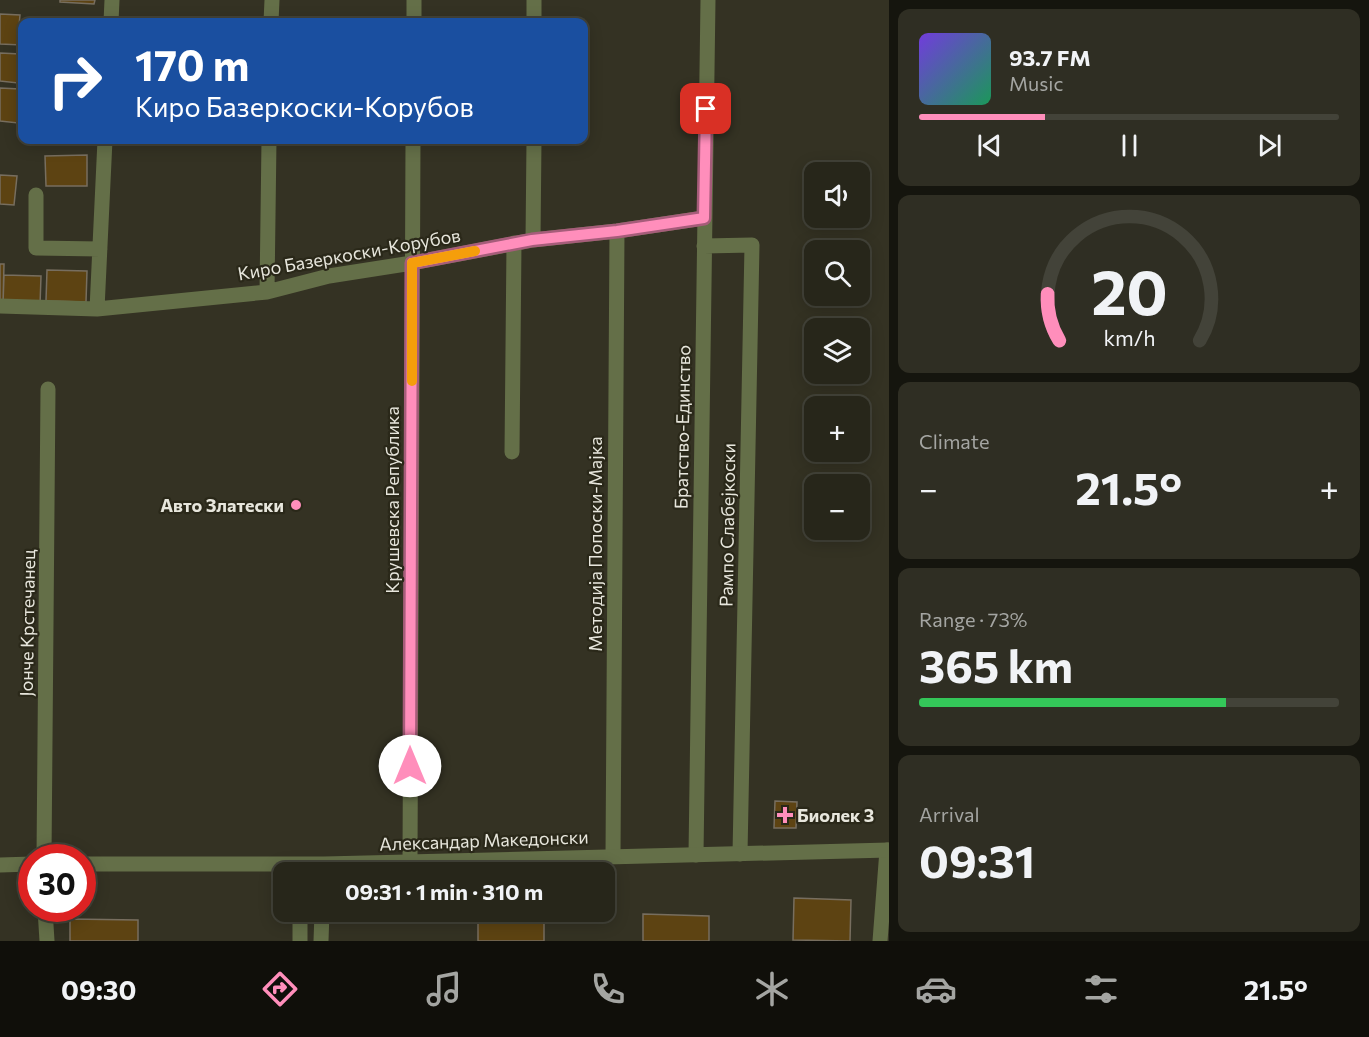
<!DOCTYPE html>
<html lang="en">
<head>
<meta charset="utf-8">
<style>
	:root { --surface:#27261a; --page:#2f2e23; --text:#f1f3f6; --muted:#a4a5a2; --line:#434339; --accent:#ff8ebb }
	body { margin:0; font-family:Commissioner,sans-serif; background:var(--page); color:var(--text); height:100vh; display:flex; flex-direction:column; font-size:22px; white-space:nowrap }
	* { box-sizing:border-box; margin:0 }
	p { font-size:20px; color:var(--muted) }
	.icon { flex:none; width:33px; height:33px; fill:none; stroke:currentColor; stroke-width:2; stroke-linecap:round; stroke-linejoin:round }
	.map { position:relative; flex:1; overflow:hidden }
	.side { display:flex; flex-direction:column; gap:9px; padding:9px; background:#15150e; width:480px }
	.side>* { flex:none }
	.hud { position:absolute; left:18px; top:18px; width:570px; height:126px; border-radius:12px; box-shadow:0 3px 15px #0003,0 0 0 2px var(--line); background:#1a4fa0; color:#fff; overflow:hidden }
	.tools { position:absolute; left:804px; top:162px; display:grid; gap:12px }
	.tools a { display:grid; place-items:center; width:66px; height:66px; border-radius:12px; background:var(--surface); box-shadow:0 3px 15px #0003,0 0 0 2px var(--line); font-size:30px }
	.speed { position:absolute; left:18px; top:844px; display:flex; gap:12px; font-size:30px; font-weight:700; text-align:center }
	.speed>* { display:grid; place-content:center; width:78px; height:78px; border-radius:50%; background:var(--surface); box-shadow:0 3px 15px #0003,0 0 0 2px var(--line); line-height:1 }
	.speed .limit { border:9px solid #d22; background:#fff; color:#111 }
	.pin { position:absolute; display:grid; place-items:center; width:51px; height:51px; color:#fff; margin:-26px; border-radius:12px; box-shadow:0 3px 9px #0006 }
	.me { position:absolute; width:66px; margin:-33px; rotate:0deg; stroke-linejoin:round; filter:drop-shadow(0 0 4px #0008) }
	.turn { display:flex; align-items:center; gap:21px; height:126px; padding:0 18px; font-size:27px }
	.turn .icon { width:78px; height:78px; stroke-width:2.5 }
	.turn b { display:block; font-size:42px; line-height:51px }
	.big { font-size:45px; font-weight:700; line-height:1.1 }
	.side .widget { flex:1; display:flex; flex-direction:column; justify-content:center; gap:9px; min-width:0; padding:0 21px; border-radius:12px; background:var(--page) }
	.side .dial { align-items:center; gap:0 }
	.dial svg { height:156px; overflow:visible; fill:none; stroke:var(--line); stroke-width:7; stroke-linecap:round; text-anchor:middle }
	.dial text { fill:var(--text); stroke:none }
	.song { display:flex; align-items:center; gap:18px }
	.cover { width:72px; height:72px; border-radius:9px; background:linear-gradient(135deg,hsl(260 70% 55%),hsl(150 70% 35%)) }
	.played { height:6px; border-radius:3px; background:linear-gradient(90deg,var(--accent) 30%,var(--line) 30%) }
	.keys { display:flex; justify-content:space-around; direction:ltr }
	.heat { display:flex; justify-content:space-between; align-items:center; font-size:33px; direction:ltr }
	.charge { height:9px; border-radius:4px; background:linear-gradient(90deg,#34c759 73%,var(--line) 0) }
	.trip { position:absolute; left:273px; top:862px; width:342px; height:60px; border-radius:12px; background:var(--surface); box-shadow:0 3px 15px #0003,0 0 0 2px var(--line); font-weight:700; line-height:60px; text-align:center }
	.dock { display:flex; height:96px; justify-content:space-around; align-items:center; background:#100f0a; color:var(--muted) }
	.dock .icon { width:42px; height:42px }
	.dock .current { color:var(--accent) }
	.dock b { font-size:27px; color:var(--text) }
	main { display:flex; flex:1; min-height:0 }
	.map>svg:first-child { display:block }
</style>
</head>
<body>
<main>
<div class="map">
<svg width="889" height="941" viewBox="0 0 889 941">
	<rect width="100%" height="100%" fill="#343223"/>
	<!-- building -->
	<path fill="#5d4312" stroke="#776e5f" stroke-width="1.5" d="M60 0H95L94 4 60 2Z
		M0 14 20 15 19 26H22V45L0 44Z
		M56 18 97 21V22H56Z
		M0 53 20 54 18 83 0 81Z
		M0 88 20 89 18 123 0 121Z
		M87 155V186H46L45 156Z
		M0 175 17 176 14 205 0 204Z
		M0 264H4L3 304 0 303Z
		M47 270 87 271 86 302 46 301Z
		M4 275 41 276 40 305 3 304Z
		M775 801 797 802 796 828H774Z
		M794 898 851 900 850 941 793 940Z
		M478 914H544V941H478Z
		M643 914 709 916V941H643Z
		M70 919 138 920V941H70Z"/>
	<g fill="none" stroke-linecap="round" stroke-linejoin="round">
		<!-- minor -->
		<path stroke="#646f48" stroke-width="15" d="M534 0V22
			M111 22 112 0
			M271 22 272 0
			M414 22V0
			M36 195V248L100 249
			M533 240 534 140
			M704 246 752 245 740 854
			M267 292 269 140
			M0 306 97 309 267 292 329 276 412 263 533 240 617 231 704 218
			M97 309 105 140
			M512 452 514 243
			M696 855 708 0
			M613 856 617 231
			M44 858 48 389
			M410 861 413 140
			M45 909 47 941
			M880 941 887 850"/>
		<!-- tertiary -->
		<path stroke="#646f48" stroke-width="15" d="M82 864H324L889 850
			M0 865 32 864
			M300 912V941
			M321 941 322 912"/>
	</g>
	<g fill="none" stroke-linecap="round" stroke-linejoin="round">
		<!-- route casing -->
		<g stroke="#a65c7a" stroke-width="15">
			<path id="route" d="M410 766 412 263 532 240 617 231 704 218 706 109"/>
		</g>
		<!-- route -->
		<use href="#route" stroke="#ff8ebb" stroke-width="10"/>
		<!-- slow -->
		<path stroke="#f59e0b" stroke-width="10" d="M412 381V263L475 251"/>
	</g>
	<!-- markers -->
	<g fill="#ff8ebb" stroke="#2a2819" stroke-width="2">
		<circle cx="296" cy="505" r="6"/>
		<path d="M782 806h6v6h6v6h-6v6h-6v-6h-6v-6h6z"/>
	</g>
	<g text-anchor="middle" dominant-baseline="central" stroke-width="4.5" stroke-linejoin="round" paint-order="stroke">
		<!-- street labels -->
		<g font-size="18" fill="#e7e6dc" stroke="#2a2819">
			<text transform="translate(349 254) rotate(-10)">Киро Базеркоски-Корубов</text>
			<text transform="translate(682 427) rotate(-89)">Братство-Единство</text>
			<text transform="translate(392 500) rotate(-90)">Крушевска Република</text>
			<text transform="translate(727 525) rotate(-89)">Рампо Слабејкоски</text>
			<text transform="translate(595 544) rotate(-90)">Методија Попоски-Мајка</text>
			<text transform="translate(27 623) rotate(-89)">Јонче Крстечанец</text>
			<text transform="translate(484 840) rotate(-2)">Александар Македонски</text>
		</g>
		<!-- poi labels -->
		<g font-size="18" font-weight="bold" fill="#e7e6dc" stroke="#2a2819" text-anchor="end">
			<text x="284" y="505">Авто Златески</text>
			<text x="797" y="815" text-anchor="start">Биолек 3</text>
		</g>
	</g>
</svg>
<div class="tools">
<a><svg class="icon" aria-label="sound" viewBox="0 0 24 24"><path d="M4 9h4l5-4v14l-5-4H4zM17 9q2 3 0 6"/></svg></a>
<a><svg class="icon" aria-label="search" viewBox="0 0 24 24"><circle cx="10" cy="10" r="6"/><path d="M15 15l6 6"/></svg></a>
<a><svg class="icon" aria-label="layers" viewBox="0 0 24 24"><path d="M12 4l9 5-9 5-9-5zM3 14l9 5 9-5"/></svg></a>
<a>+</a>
<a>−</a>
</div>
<div class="speed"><div class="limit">30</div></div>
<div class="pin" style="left:706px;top:109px;background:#d93025"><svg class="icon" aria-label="arrive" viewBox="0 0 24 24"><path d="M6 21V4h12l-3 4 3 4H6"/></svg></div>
<svg class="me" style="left:410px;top:766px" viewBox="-20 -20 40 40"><circle r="19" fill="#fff"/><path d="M0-13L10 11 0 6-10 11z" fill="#ff8ebb"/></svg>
<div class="trip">09:31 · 1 min · 310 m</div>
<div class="hud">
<div class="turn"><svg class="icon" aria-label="right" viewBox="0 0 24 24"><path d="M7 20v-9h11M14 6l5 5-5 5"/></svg><div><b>170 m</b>Киро Базеркоски-Корубов</div></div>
</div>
</div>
<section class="side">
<div class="widget">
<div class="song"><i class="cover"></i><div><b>93.7 FM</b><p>Music</p></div></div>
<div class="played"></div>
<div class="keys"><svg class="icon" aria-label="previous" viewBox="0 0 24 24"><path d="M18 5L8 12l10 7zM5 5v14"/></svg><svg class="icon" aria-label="pause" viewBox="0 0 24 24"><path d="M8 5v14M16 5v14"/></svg><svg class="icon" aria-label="next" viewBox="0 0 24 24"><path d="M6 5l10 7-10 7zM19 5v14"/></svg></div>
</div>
<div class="widget dial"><svg viewBox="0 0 100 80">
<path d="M14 69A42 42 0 1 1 86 69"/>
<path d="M14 69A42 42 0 0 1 8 45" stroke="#ff8ebb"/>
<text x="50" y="56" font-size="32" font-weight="700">20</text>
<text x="50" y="72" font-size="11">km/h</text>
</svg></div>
<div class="widget"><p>Climate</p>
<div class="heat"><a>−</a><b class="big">21.5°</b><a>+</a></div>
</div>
<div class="widget"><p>Range · 73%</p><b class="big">365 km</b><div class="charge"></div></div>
<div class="widget"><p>Arrival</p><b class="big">09:31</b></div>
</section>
</main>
<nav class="dock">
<b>09:30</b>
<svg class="icon current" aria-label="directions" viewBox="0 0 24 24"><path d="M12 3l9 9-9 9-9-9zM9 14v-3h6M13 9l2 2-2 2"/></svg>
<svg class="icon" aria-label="music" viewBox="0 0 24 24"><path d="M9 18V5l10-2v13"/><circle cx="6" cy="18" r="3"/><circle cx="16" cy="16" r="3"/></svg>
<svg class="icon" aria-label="phone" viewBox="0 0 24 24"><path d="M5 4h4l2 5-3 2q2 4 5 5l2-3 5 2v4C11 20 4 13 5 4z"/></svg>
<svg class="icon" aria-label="climate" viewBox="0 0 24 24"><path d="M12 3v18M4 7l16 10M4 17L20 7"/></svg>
<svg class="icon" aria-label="car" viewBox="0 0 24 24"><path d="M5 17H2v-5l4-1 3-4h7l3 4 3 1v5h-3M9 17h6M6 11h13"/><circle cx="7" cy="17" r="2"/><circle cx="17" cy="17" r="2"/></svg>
<svg class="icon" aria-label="filters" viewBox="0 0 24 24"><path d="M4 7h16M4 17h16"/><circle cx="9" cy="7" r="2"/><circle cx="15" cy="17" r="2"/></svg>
<b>21.5°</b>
</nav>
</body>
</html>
